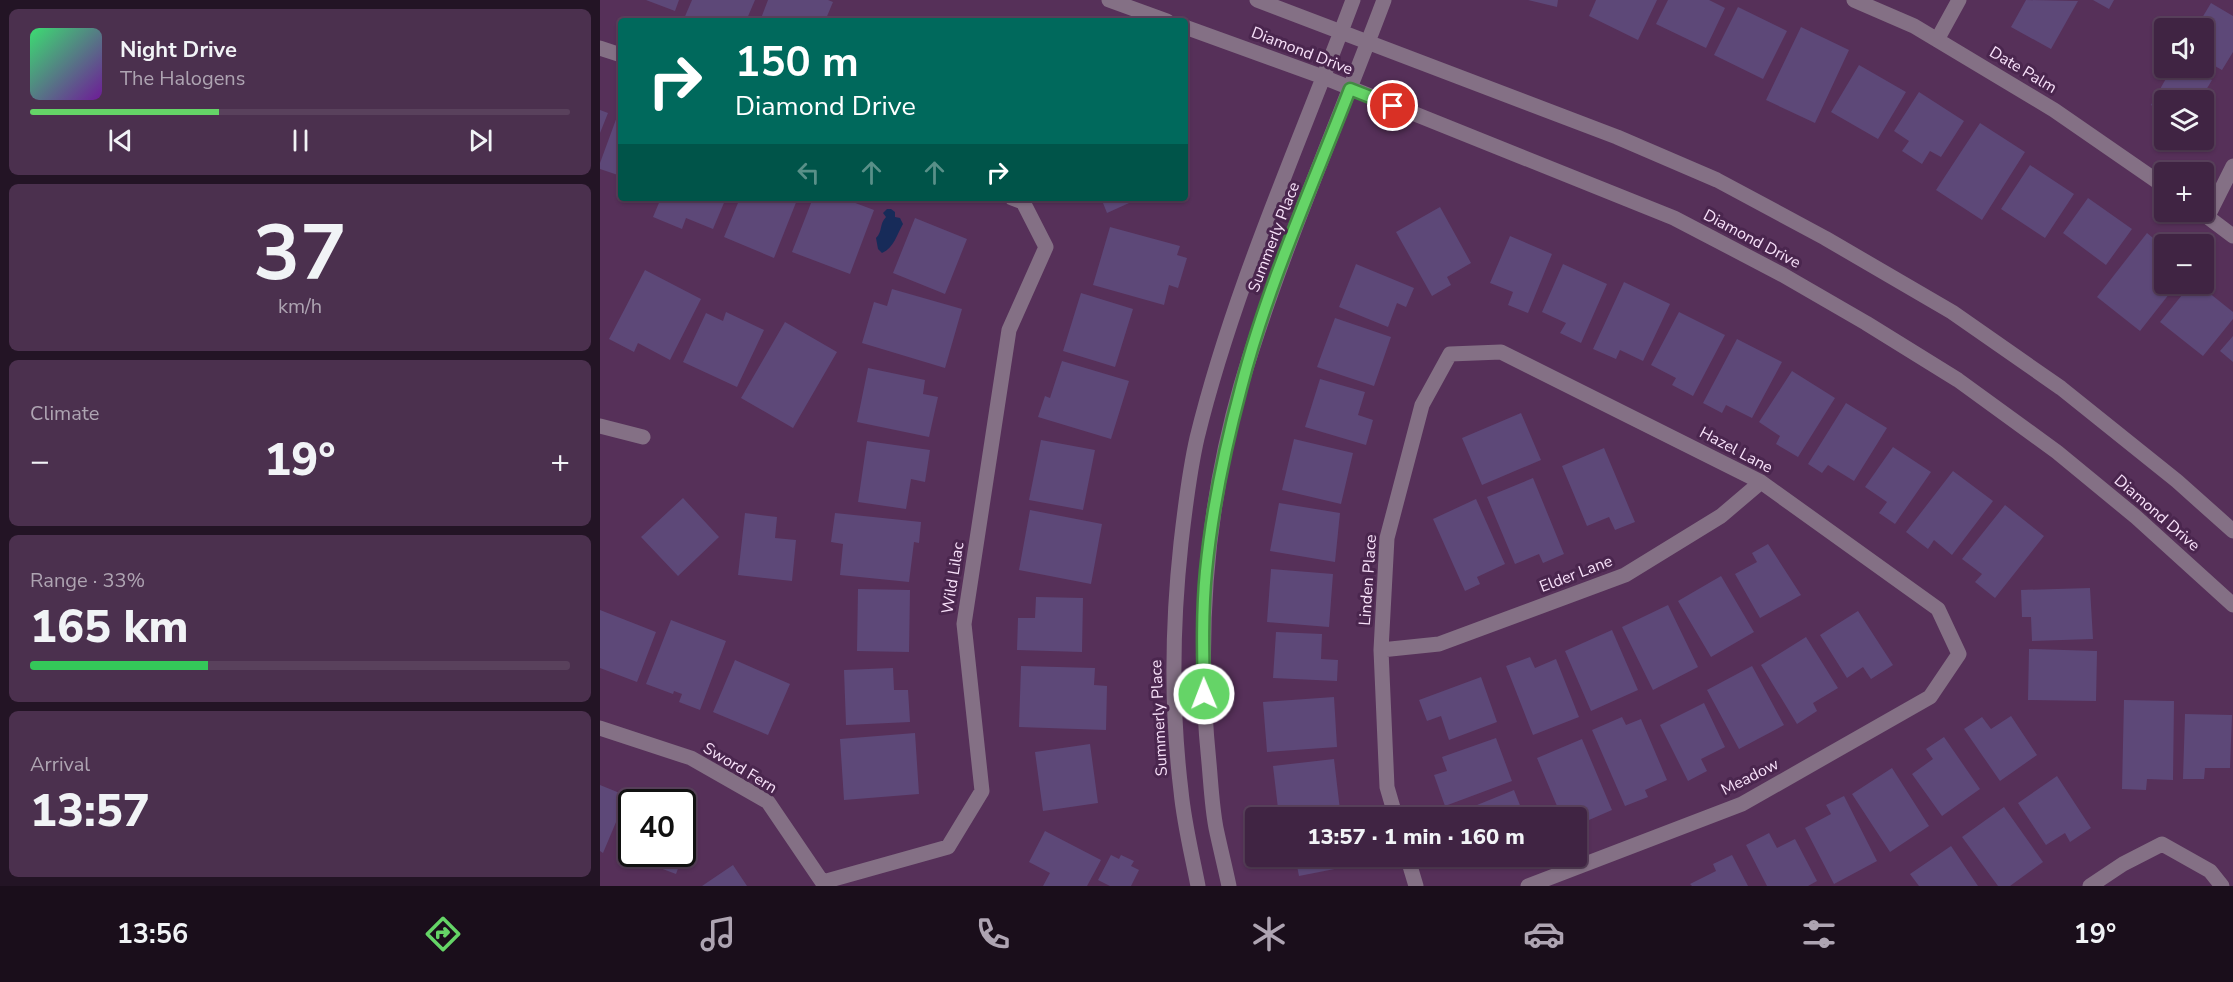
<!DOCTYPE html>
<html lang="en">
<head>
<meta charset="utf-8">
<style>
	:root { --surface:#402443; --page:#4b304e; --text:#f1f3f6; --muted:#aea4b2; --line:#59415c; --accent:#65d467 }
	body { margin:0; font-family:"Nunito Sans",sans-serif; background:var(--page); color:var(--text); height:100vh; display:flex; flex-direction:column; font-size:22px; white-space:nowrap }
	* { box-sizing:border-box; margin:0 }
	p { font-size:20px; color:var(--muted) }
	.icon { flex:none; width:33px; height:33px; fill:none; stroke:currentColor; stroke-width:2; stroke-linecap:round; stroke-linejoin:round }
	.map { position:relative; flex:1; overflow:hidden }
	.details { display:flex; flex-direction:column; gap:9px; padding:9px; background:#231425; width:600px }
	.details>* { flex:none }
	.hud { position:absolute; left:18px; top:18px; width:570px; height:183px; border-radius:6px; box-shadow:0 2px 4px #0004,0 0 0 2px var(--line); background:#00695c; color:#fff; overflow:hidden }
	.controls { position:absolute; left:1554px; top:18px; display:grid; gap:12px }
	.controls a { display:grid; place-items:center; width:60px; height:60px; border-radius:6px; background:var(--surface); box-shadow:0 2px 4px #0004,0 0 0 2px var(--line); font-size:30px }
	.speed { position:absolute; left:18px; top:789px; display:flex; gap:12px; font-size:30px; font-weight:700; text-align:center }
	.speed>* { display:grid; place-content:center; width:78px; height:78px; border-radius:50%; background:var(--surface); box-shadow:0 2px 4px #0004,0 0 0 2px var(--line); line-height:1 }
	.speed .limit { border:3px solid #111; border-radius:9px; background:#fff; color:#111 }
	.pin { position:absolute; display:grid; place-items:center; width:51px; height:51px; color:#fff; margin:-26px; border:3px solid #fff; border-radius:50%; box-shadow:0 2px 6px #0007 }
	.me { position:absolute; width:66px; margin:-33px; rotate:359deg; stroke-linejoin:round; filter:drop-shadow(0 0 4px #0008) }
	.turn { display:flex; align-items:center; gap:21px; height:126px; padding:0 18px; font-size:27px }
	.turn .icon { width:78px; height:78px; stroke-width:2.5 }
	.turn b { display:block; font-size:42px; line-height:51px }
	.lanes { display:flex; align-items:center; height:57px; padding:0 18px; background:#0003; justify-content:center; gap:30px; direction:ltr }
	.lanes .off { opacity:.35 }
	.big { font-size:45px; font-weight:800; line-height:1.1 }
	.details .widget { flex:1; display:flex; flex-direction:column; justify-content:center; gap:9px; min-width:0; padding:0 21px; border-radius:9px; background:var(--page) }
	.details .dial { align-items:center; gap:0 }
	.dial b { font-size:78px; line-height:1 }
	.song { display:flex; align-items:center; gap:18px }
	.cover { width:72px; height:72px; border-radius:9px; background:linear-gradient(135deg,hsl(140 70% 55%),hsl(280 70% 35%)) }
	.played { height:6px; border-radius:3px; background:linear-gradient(90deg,var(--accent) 35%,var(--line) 35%) }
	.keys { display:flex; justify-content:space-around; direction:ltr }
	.heat { display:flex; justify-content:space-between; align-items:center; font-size:33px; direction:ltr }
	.charge { height:9px; border-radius:4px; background:linear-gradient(90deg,#34c759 33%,var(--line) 0) }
	.trip { position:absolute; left:645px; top:807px; width:342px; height:60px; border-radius:6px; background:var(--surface); box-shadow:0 2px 4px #0004,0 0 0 2px var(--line); font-weight:800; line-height:60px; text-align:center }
	.dock { display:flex; height:96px; justify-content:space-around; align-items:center; background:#1a0e1b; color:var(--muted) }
	.dock .icon { width:42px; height:42px }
	.dock .selected { color:var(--accent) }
	.dock b { font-size:27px; color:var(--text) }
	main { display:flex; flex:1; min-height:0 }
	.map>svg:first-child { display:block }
</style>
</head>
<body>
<main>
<section class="details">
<div class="widget">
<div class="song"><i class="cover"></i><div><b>Night Drive</b><p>The Halogens</p></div></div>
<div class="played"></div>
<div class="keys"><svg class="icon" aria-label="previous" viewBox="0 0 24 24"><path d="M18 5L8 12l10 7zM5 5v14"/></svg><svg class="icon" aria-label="pause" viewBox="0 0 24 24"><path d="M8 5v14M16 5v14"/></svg><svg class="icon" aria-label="next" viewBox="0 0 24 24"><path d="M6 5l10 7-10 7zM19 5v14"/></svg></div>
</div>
<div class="widget dial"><b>37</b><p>km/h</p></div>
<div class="widget"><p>Climate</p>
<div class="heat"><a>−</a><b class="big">19°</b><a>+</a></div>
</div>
<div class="widget"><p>Range · 33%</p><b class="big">165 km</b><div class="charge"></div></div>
<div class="widget"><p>Arrival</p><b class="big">13:57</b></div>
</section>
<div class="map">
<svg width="1633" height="886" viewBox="0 0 1633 886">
	<rect width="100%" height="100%" fill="#563059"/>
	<!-- water -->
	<path fill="#172b59" d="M287 209H291L295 212V217L300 218 303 224C297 234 294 248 282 253L278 249 276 238C283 231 279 224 286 217L283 213Z"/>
	<!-- building -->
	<path fill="#5d4878" d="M46 0H79L75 11Z
		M92 0H155L146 21H83Z
		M168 0H228L233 2 225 21H160Z
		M928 0H958L957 7Z
		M996 0H1057L1038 40 989 16Z
		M1068 0H1109L1125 8 1106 48 1056 24Z
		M1426 0 1478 1 1451 49 1411 27Z
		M1493 0H1514L1509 9Z
		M1611 3 1633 16V52L1622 70 1604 60V28H1596Z
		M1138 7 1187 31 1163 79 1114 55Z
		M1201 27 1249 50 1215 123 1166 100Z
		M1259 65 1306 92 1278 139 1231 112Z
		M1572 68H1592L1612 80 1600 100H1564V113L1551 105Z
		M1319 92 1364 121 1341 157 1330 151 1322 164 1302 151 1309 141 1294 131Z
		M0 110 8 113 0 133Z
		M18 114 21 115V176L0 169V163Z
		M1380 123 1425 152 1382 220 1336 190Z
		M1430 165 1474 194 1445 238 1401 209Z
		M61 198H126L113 229 86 218 82 229 53 217Z
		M140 198H191L197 200 174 258 124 237Z
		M213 198H242L274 210 250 274 192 252Z
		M501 198H540L507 213Z
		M1488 198 1532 229 1506 265 1463 233Z
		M840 207 871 263 847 277 851 285 832 296 796 232Z
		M315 218 367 239 345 294 293 273Z
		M510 227 580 246 577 255 587 258 578 288 569 285 564 305 493 285Z
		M1547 233 1564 247V284H1577L1540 331 1497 297Z
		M910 236 952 254 928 313 908 305 913 292 890 283Z
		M756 264 814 288 806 307 797 303 788 327 739 307Z
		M963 264 1007 284 981 343 960 333 966 323 942 312Z
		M45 270 101 299 70 360 38 343 34 352 9 339Z
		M1024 282 1070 304 1043 361 1020 350 1016 359 993 349Z
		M1591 284H1598L1633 312V319L1603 356 1560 322Z
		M292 289 362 309 345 368 262 343 274 302 287 306Z
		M481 293 533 309 515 367 463 351Z
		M126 312 164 330 137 387 83 362 106 313 123 321Z
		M1079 312 1125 335 1093 396 1072 385 1076 378 1051 365Z
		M735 318 791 337 774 386 717 367Z
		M185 322 237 352 193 428 141 398Z
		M1633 336V362L1620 351Z
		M1137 339 1182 362 1152 418 1126 405 1122 413 1103 403Z
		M462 361 529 381 511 439 438 417 445 396 450 398Z
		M268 368 325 380 323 394 338 397 329 437 257 422Z
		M1192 371 1235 398 1198 457 1176 444 1180 436 1159 422Z
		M720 379 765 392 758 415 773 420 766 445 705 427Z
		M1246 403 1287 428 1254 481 1228 465 1222 473 1208 464Z
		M921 413 941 460 882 485 862 438Z
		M694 439 753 453 741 504 682 490Z
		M441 440 495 450 483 510 429 500Z
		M267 441 330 450 325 482 311 479 306 509 258 502Z
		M1293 447 1331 472 1295 524 1279 513 1287 502 1265 487Z
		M1004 448 1035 522 1015 530 1009 517 987 526 962 466Z
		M1353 471 1393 501 1352 555 1334 540 1328 549 1306 532Z
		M933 478 964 554 943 563 939 554 915 564 887 497Z
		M83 498 119 537 78 576 41 537Z
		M876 499 905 564 877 577 880 584 865 591 833 519Z
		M679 503 740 513 735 562 670 551Z
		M1405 505 1444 536 1395 598 1375 582 1382 574 1362 559Z
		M430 510 502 524 491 584 419 570Z
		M145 513 177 517 175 538 196 540 192 581 138 575Z
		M235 513 321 522 319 543 314 542 309 582 240 575 243 544 231 542Z
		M1168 544 1201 595 1160 618 1135 574 1157 562 1152 553Z
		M671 569 733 574 729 627 667 622Z
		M1121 576 1154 632 1111 657 1078 601Z
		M1490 588 1493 639 1432 641 1431 617H1422L1421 590Z
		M258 589 310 590 309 652 257 651Z
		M436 597 483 598 482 652 417 650 418 618H435Z
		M1068 605 1098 667 1053 690 1022 627Z
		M0 610 56 632 37 682 0 668Z
		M1258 611 1293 665 1271 679 1263 667 1247 678 1220 635Z
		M71 620 126 641 100 710 79 702 82 694 74 691 73 694 46 684Z
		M1012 630 1038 690 991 711 965 651Z
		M676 632 722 634 721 659 738 660 737 681 673 678Z
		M1206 637 1238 688 1213 703 1217 711 1197 724 1161 665Z
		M1429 649 1497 651 1496 701 1428 700Z
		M930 657 935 668 956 659 979 717 933 735 906 666Z
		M135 660 190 684 168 735 113 712Z
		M421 666 495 668 494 685 507 686 506 730 419 727Z
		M1152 666 1184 725 1139 749 1107 690Z
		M293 668 294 690H308L310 722 246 725 244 670Z
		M881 677 897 722 849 740 841 716 827 721 819 700Z
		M734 697 737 747 667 752 663 702Z
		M1524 700 1574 701 1573 780 1547 779 1546 790 1522 789Z
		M1104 703 1125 747 1101 759 1107 771 1088 781 1060 725Z
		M1585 714 1632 715 1630 768H1605L1604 779H1583Z
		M1411 716 1437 755 1400 781 1364 729 1382 717 1391 729Z
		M1022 717 1026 725 1041 719 1067 780 1045 790 1048 797 1025 806 992 730Z
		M315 733 319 794 244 800 240 739Z
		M1344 737 1380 789 1342 816 1312 774 1333 759 1326 749Z
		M896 738 912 781 845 806 834 775 847 771 842 757Z
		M982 739 1012 810 989 820 985 810 962 818 937 758Z
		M490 744 498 803 443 811 435 752Z
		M734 759 740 810 679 817 673 766Z
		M1292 768 1329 826 1290 852 1252 794Z
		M1457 776 1491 828 1470 842 1465 833 1446 845 1418 803Z
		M0 785 27 796 3 853 0 851Z
		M914 790 925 818H856L855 814Z
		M1244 796 1277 861 1234 884 1205 828 1231 814 1226 805Z
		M1404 807 1443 862 1410 886H1398L1362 837Z
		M31 824 32 854H82V828L92 831 76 874 20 853Z
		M445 831 501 860 487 886H443L450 873 429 862Z
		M1169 833 1177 848 1195 839 1217 881 1208 886H1167L1146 845Z
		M1351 846 1378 886H1319L1310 874Z
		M511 855 519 859 521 855 534 861 531 866 539 870 531 886H510L498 880Z
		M1132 855 1148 886H1092L1090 884 1116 871 1113 864Z
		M695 856H759L760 864 699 876Z
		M859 856H882V857L862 865Z
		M133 865 147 886H102Z"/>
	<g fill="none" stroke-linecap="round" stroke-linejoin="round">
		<!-- minor -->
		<path stroke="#847085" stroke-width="15" d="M509 0 567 21
			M657 0 1017 137 1117 180 1225 238 1352 312 1461 388 1577 481 1633 531
			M1254 0 1314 26 1454 110 1564 186
			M585 27 723 77 1074 218 1183 275 1266 323 1358 380 1457 452 1536 517 1633 605
			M1337 40 1359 0
			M0 48 21 55
			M1601 212 1633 236
			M1608 216 1633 166
			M0 426 43 437
			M781 650 839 644 1025 575 1121 516 1161 482
			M0 728 91 758 168 802 225 886
			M796 818 787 787 781 650 787 538 822 405 850 354 901 352 1161 482 1338 609 1359 654 1330 697 1142 804 928 886
			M807 856 816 886
			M223 882 348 847 382 791 364 624 409 330 446 247 423 202 412 198
			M598 886C592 855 584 823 581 791 571 708 572 626 581 543 585 508 589 473 597 438 634 287 699 145 753 0
			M629 886C625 867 620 847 616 828 612 807 611 785 609 763 596 636 606 508 641 385 680 254 736 128 784 0
			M1490 886 1523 864 1562 844 1610 871 1622 886"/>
	</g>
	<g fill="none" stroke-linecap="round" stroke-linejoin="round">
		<!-- route casing -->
		<g stroke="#428a43" stroke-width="15">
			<path id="route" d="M604 694C603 653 602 612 606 571 612 509 625 448 641 388 667 286 712 187 750 89L793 106"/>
		</g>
		<!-- route -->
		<use href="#route" stroke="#65d467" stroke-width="10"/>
	</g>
	<g text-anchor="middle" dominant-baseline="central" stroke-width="6" stroke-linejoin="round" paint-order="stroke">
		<!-- street labels -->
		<g font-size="16" fill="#f8e1fa" stroke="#4a264e">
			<text transform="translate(702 51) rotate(21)">Diamond Drive</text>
			<text transform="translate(1423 70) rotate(31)">Date Palm</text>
			<text transform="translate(674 237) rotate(-69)">Summerly Place</text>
			<text transform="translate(1152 239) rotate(28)">Diamond Drive</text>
			<text transform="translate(1136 450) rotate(28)">Hazel Lane</text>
			<text transform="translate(1557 513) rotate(41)">Diamond Drive</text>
			<text transform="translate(976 574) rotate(-21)">Elder Lane</text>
			<text transform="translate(353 578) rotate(-81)">Wild Lilac</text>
			<text transform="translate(768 580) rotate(-86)">Linden Place</text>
			<text transform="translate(559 718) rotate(-93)">Summerly Place</text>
			<text transform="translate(140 768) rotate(31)">Sword Fern</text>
			<text transform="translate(1150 777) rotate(-27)">Meadow</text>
		</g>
	</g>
</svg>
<div class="controls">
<a><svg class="icon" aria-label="sound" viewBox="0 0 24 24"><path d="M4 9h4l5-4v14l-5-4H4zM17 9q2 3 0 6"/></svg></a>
<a><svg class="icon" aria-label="layers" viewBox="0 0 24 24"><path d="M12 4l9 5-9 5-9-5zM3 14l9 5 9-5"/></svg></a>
<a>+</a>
<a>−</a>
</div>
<div class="speed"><div class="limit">40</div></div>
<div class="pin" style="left:793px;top:106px;background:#d93025"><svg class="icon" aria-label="arrive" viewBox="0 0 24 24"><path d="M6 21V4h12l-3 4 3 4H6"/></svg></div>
<svg class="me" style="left:604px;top:694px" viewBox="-20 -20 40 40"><circle r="17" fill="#65d467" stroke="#fff" stroke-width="3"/><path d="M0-11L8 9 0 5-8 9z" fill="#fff"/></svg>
<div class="trip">13:57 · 1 min · 160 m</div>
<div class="hud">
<div class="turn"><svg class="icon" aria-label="right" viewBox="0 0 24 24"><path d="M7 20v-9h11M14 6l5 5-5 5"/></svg><div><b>150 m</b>Diamond Drive</div></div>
<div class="lanes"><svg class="icon off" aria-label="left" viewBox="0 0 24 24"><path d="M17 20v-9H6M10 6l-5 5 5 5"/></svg><svg class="icon off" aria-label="ahead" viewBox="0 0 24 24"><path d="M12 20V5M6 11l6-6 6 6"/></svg><svg class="icon off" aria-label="ahead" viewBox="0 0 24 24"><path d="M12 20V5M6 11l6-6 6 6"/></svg><svg class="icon" aria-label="right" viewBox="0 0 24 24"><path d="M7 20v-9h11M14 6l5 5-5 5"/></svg></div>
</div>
</div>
</main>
<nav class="dock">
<b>13:56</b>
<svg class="icon selected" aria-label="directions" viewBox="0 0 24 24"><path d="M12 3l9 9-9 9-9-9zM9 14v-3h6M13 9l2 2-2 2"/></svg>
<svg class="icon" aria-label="music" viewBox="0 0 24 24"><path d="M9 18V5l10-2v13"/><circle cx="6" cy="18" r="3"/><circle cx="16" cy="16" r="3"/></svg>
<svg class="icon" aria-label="phone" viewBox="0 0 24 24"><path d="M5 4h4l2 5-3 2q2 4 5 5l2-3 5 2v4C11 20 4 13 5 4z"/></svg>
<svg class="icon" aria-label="climate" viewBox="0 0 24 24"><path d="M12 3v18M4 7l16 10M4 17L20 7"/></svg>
<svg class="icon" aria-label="car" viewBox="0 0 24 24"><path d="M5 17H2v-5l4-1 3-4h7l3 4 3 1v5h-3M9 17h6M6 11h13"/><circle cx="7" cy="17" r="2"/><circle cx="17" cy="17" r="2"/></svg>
<svg class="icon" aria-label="filters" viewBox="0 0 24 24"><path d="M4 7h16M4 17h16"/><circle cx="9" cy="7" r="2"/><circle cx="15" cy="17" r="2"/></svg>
<b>19°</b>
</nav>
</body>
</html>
